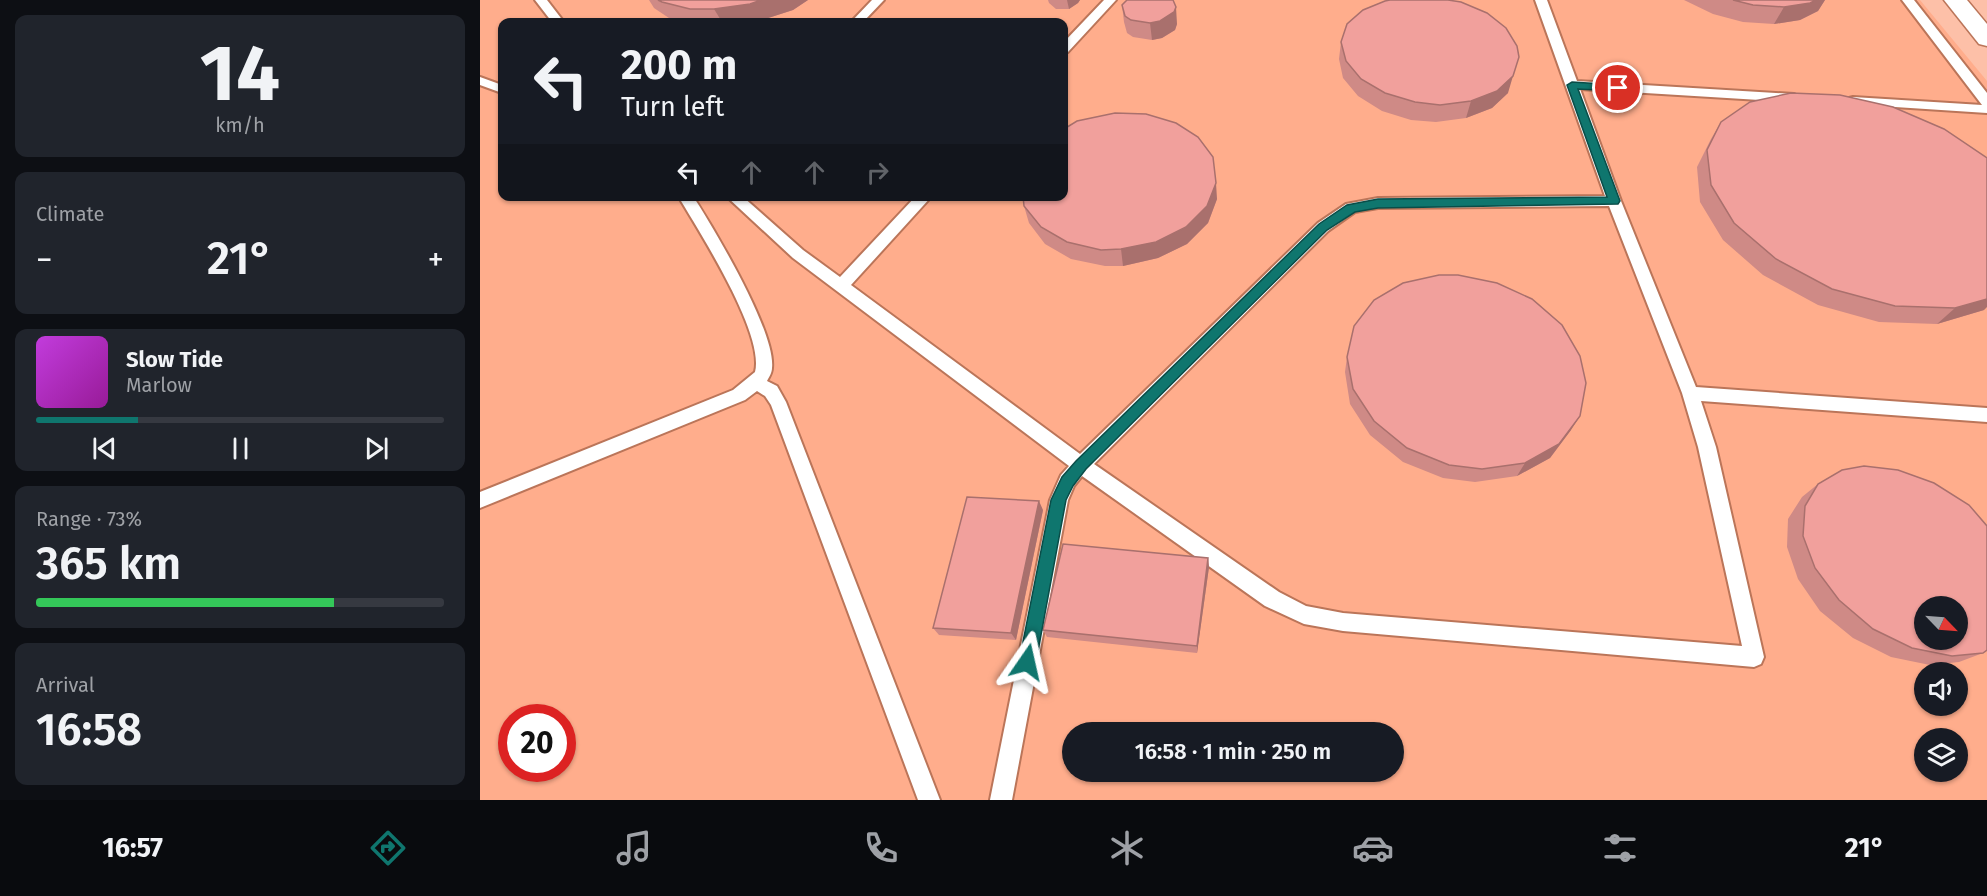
<!DOCTYPE html>
<html lang="en">
<head>
<meta charset="utf-8">
<style>
	:root { --surface:#171b24; --page:#20242c; --text:#f1f3f6; --muted:#9ea1a6; --line:#363941; --accent:#0f766e }
	body { margin:0; font-family:"Fira Sans",sans-serif; background:var(--page); color:var(--text); height:100vh; display:flex; flex-direction:column; font-size:22px; white-space:nowrap }
	* { box-sizing:border-box; margin:0 }
	p { font-size:20px; color:var(--muted) }
	.icon { flex:none; width:33px; height:33px; fill:none; stroke:currentColor; stroke-width:2; stroke-linecap:round; stroke-linejoin:round }
	.map { position:relative; flex:1; overflow:hidden }
	.drawer { display:flex; flex-direction:column; gap:15px; padding:15px; background:#0d0f14; width:480px }
	.drawer>* { flex:none }
	.top-card { position:absolute; left:18px; top:18px; width:570px; height:183px; border-radius:12px; box-shadow:0 2px 4px #0004; background:#171b24; color:var(--text); overflow:hidden }
	.needle { width:39px; rotate:115deg }
	.tools { position:absolute; left:1434px; top:596px; display:grid; gap:12px }
	.tools a { display:grid; place-items:center; width:54px; height:54px; border-radius:50%; background:var(--surface); box-shadow:0 2px 4px #0004; font-size:30px }
	.speed { position:absolute; left:18px; top:704px; display:flex; gap:12px; font-size:30px; font-weight:700; text-align:center }
	.speed>* { display:grid; place-content:center; width:78px; height:78px; border-radius:50%; background:var(--surface); box-shadow:0 2px 4px #0004; line-height:1 }
	.speed .limit { border:9px solid #d22; background:#fff; color:#111 }
	.pin { position:absolute; display:grid; place-items:center; width:51px; height:51px; color:#fff; margin:-26px; border:3px solid #fff; border-radius:50%; box-shadow:0 2px 6px #0007 }
	.me { position:absolute; width:66px; margin:-33px; rotate:11deg; stroke-linejoin:round; filter:drop-shadow(0 0 4px #0008) }
	.turn { display:flex; align-items:center; gap:21px; height:126px; padding:0 24px; font-size:27px }
	.turn .icon { width:78px; height:78px; stroke-width:2.5 }
	.turn b { display:block; font-size:42px; line-height:51px }
	.lanes { display:flex; align-items:center; height:57px; padding:0 24px; background:#0003; justify-content:center; gap:30px; direction:ltr }
	.lanes .off { opacity:.35 }
	.big { font-size:45px; font-weight:600; line-height:1.1 }
	.drawer .tile { flex:1; display:flex; flex-direction:column; justify-content:center; gap:9px; min-width:0; padding:0 21px; border-radius:12px; background:var(--page) }
	.drawer .dial { align-items:center; gap:0 }
	.dial b { font-size:78px; line-height:1 }
	.song { display:flex; align-items:center; gap:18px }
	.cover { width:72px; height:72px; border-radius:9px; background:linear-gradient(135deg,hsl(290 70% 55%),hsl(300 70% 35%)) }
	.played { height:6px; border-radius:3px; background:linear-gradient(90deg,var(--accent) 25%,var(--line) 25%) }
	.keys { display:flex; justify-content:space-around; direction:ltr }
	.heat { display:flex; justify-content:space-between; align-items:center; font-size:33px; direction:ltr }
	.charge { height:9px; border-radius:4px; background:linear-gradient(90deg,#34c759 73%,var(--line) 0) }
	.trip { position:absolute; left:582px; top:722px; width:342px; height:60px; border-radius:30px; background:var(--surface); box-shadow:0 2px 4px #0004; font-weight:600; line-height:60px; text-align:center }
	.dock { display:flex; height:96px; justify-content:space-around; align-items:center; background:#090b0e; color:var(--muted) }
	.dock .icon { width:42px; height:42px }
	.dock .current { color:var(--accent) }
	.dock b { font-size:27px; color:var(--text) }
	main { display:flex; flex:1; min-height:0 }
	.map>svg:first-child { display:block }
</style>
</head>
<body>
<main>
<section class="drawer">
<div class="tile dial"><b>14</b><p>km/h</p></div>
<div class="tile"><p>Climate</p>
<div class="heat"><a>−</a><b class="big">21°</b><a>+</a></div>
</div>
<div class="tile">
<div class="song"><i class="cover"></i><div><b>Slow Tide</b><p>Marlow</p></div></div>
<div class="played"></div>
<div class="keys"><svg class="icon" aria-label="previous" viewBox="0 0 24 24"><path d="M18 5L8 12l10 7zM5 5v14"/></svg><svg class="icon" aria-label="pause" viewBox="0 0 24 24"><path d="M8 5v14M16 5v14"/></svg><svg class="icon" aria-label="next" viewBox="0 0 24 24"><path d="M6 5l10 7-10 7zM19 5v14"/></svg></div>
</div>
<div class="tile"><p>Range · 73%</p><b class="big">365 km</b><div class="charge"></div></div>
<div class="tile"><p>Arrival</p><b class="big">16:58</b></div>
</section>
<div class="map">
<svg width="1507" height="800" viewBox="0 0 1507 800">
	<rect width="100%" height="100%" fill="#fdc0a8"/>
	<!-- built -->
	<path fill="#ffad8c" fill-rule="evenodd" d="M0 0H1440L1507 81V800H0ZM22 22H584V196H22ZM1444 606H1478V639H1444ZM1444 672H1478V705H1444ZM32 717H82V768H32ZM592 732H914V771H592ZM1444 738H1478V771H1444Z"/>
	<g fill="none" stroke-linecap="round" stroke-linejoin="round">
		<!-- lane casing -->
		<g stroke="#bb7559" stroke-width="4">
			<path id="lane" d="M55 0H67L84 22H72Z
				M392 0H404L383 22H371Z
				M624 0H636L588 52 584 53V42Z
				M1055 0H1067L1097 81 1314 94 1320 98 1314 102 1100 89 1141 201 1216 387 1507 408V422L1221 401 1236 447 1284 657 1281 664 1274 667 863 631 824 624 785 606 602 476 594 486 588 500 532 800H510L570 500 581 475 589 466 313 258 246 196H262L323 250 360 277 436 196H452L371 285 600 454 838 223 866 204 898 198 1125 196ZM1129 206 1202 393 1218 447 1262 646 863 613 826 606 799 592 614 464 848 231 875 212 898 208Z
				M1422 0H1434L1507 93V113L1369 104 1367 101 1369 98 1373 97 1502 105Z
				M0 77 22 85V93L0 85Z
				M198 196H213C234 229 296 332 292 368 292 373 289 377 287 381L297 386 306 402 460 800H438L291 405 285 396 277 391 265 400 0 508V492L253 390 275 372C285 334 219 231 198 196Z"/>
		</g>
		<!-- primary casing -->
		<g stroke="#bb7559" stroke-width="3">
			<path id="primary" d="M1464 0H1487L1507 24V46L1499 44Z"/>
		</g>
		<!-- lane -->
		<use href="#lane" fill="#fff" fill-rule="evenodd"/>
		<!-- primary -->
		<use href="#primary" fill="#fff" fill-rule="evenodd"/>
	</g>
	<!-- wall -->
	<path fill="#cf8a86" d="M169 0H328L313 10 279 21 270 22H204L192 20 174 8Z
		M568 0H600L598 3 589 9H576L569 3Z
		M1204 0H1345L1338 11 1320 20 1294 24 1263 22 1233 14Z
		M642 5 697 24 695 30 682 38 672 40 653 37 647 33 644 22Z
		M861 42 1028 93 1012 108 986 118 956 122 931 120 902 111 878 96 863 78 859 59Z
		M1241 122 1504 310 1457 324 1399 322 1338 305 1283 275 1243 240 1220 202 1217 167 1231 139Z
		M737 199 728 223 707 244 678 258 643 266H625L591 259 565 244 549 223 544 206Z
		M867 357 1091 430 1070 458 1037 476 995 482 963 478 923 462 890 435 870 404 865 372Z
		M1338 484 1503 653 1479 662 1450 665 1411 657 1373 638 1340 611 1318 579 1307 547 1308 519 1322 497Z
		M563 510 536 640 459 635 453 628Z
		M728 558 729 567 717 653 567 637 563 630Z"/>
	<!-- shaded-wall -->
	<path fill="#a9706d" d="M281 0H328L313 10 279 21 270 22H242L234 9Z
		M587 0H600L598 3 589 9Z
		M1336 0H1345L1338 11 1320 20 1294 24 1304 7Z
		M696 7 697 24 695 30 682 38 672 40 670 23Z
		M1033 76 1028 93 1012 108 986 118 991 101Z
		M736 183 737 199 728 223 707 244 678 258 643 266 641 249Z
		M1507 299V307L1504 310 1457 324 1475 308Z
		M1100 416 1091 430 1070 458 1037 476 1045 463Z
		M559 501 563 510 536 640 531 633Z
		M728 558 729 567 717 653V646Z"/>
	<!-- building -->
	<path fill="#f1a09c" stroke="#a9706d" stroke-width="1.5" fill-rule="evenodd" d="M178 0H281L270 4 234 9H210L182 2Z
		M647 0H693L696 7 694 12 680 21 670 23 651 20 645 16 642 5Z
		M910 0H968L981 2 1007 13 1026 28 1037 46 1039 57 1033 76 1017 91 991 101 960 105 935 102 905 93 881 79 866 61 861 42 867 24 883 10 905 1Z
		M1253 0H1336L1330 3 1304 7 1273 5Z
		M1311 93 1360 95 1413 107 1464 129 1507 158V299L1475 308 1415 306 1352 289 1296 259 1254 223 1231 185 1227 150 1241 122 1270 102Z
		M635 113 666 114 696 123 718 137 733 157 736 183 727 206 706 227 676 242 641 249 621 250 587 242 561 227 544 206 543 196H584V129L597 121Z
		M959 275H978L1017 283 1052 299 1082 325 1100 356 1106 383 1100 416 1079 444 1045 463 1002 469 969 465 927 448 894 421 873 389 867 357 874 326 894 300 923 283Z
		M1384 466 1418 470 1454 483 1489 505 1507 526V650L1503 653 1472 656 1432 648 1393 629 1359 600 1335 568 1323 536 1325 506 1338 484 1362 470ZM1444 606H1478V639H1444Z
		M487 497 559 501 531 633 453 628Z
		M583 544 728 558 717 646 563 630Z"/>
	<!-- route -->
	<path fill="#0f766e" stroke="#0a4d48" stroke-width="1.5" d="M1092 82 1138 85 1143 88 1138 91 1098 89 1140 201 1138 204 898 208 875 212 847 230 606 469 593 486 586 500 556 662 553 667 547 670 542 667 539 662 571 500 582 477 596 461 839 224 867 205 898 199 1127 197 1087 85Z"/>
</svg>
<div class="tools">
<a><svg class="needle" viewBox="-14 -14 28 28"><path d="M0-13l5 13h-10z" fill="#e53935"/><path d="M0 13l5-13h-10z" fill="#9ea1a6"/></svg></a>
<a><svg class="icon" aria-label="sound" viewBox="0 0 24 24"><path d="M4 9h4l5-4v14l-5-4H4zM17 9q2 3 0 6"/></svg></a>
<a><svg class="icon" aria-label="layers" viewBox="0 0 24 24"><path d="M12 4l9 5-9 5-9-5zM3 14l9 5 9-5"/></svg></a>
</div>
<div class="speed"><div class="limit">20</div></div>
<div class="pin" style="left:1138px;top:88px;background:#d93025"><svg class="icon" aria-label="arrive" viewBox="0 0 24 24"><path d="M6 21V4h12l-3 4 3 4H6"/></svg></div>
<svg class="me" style="left:547px;top:662px" viewBox="-20 -20 40 40"><path d="M0-17L14 15 0 8-14 15z" fill="#0f766e" stroke="#fff" stroke-width="4"/></svg>
<div class="trip">16:58 · 1 min · 250 m</div>
<div class="top-card">
<div class="turn"><svg class="icon" aria-label="left" viewBox="0 0 24 24"><path d="M17 20v-9H6M10 6l-5 5 5 5"/></svg><div><b>200 m</b>Turn left</div></div>
<div class="lanes"><svg class="icon" aria-label="left" viewBox="0 0 24 24"><path d="M17 20v-9H6M10 6l-5 5 5 5"/></svg><svg class="icon off" aria-label="ahead" viewBox="0 0 24 24"><path d="M12 20V5M6 11l6-6 6 6"/></svg><svg class="icon off" aria-label="ahead" viewBox="0 0 24 24"><path d="M12 20V5M6 11l6-6 6 6"/></svg><svg class="icon off" aria-label="right" viewBox="0 0 24 24"><path d="M7 20v-9h11M14 6l5 5-5 5"/></svg></div>
</div>
</div>
</main>
<nav class="dock">
<b>16:57</b>
<svg class="icon current" aria-label="directions" viewBox="0 0 24 24"><path d="M12 3l9 9-9 9-9-9zM9 14v-3h6M13 9l2 2-2 2"/></svg>
<svg class="icon" aria-label="music" viewBox="0 0 24 24"><path d="M9 18V5l10-2v13"/><circle cx="6" cy="18" r="3"/><circle cx="16" cy="16" r="3"/></svg>
<svg class="icon" aria-label="phone" viewBox="0 0 24 24"><path d="M5 4h4l2 5-3 2q2 4 5 5l2-3 5 2v4C11 20 4 13 5 4z"/></svg>
<svg class="icon" aria-label="climate" viewBox="0 0 24 24"><path d="M12 3v18M4 7l16 10M4 17L20 7"/></svg>
<svg class="icon" aria-label="car" viewBox="0 0 24 24"><path d="M5 17H2v-5l4-1 3-4h7l3 4 3 1v5h-3M9 17h6M6 11h13"/><circle cx="7" cy="17" r="2"/><circle cx="17" cy="17" r="2"/></svg>
<svg class="icon" aria-label="filters" viewBox="0 0 24 24"><path d="M4 7h16M4 17h16"/><circle cx="9" cy="7" r="2"/><circle cx="15" cy="17" r="2"/></svg>
<b>21°</b>
</nav>
</body>
</html>
